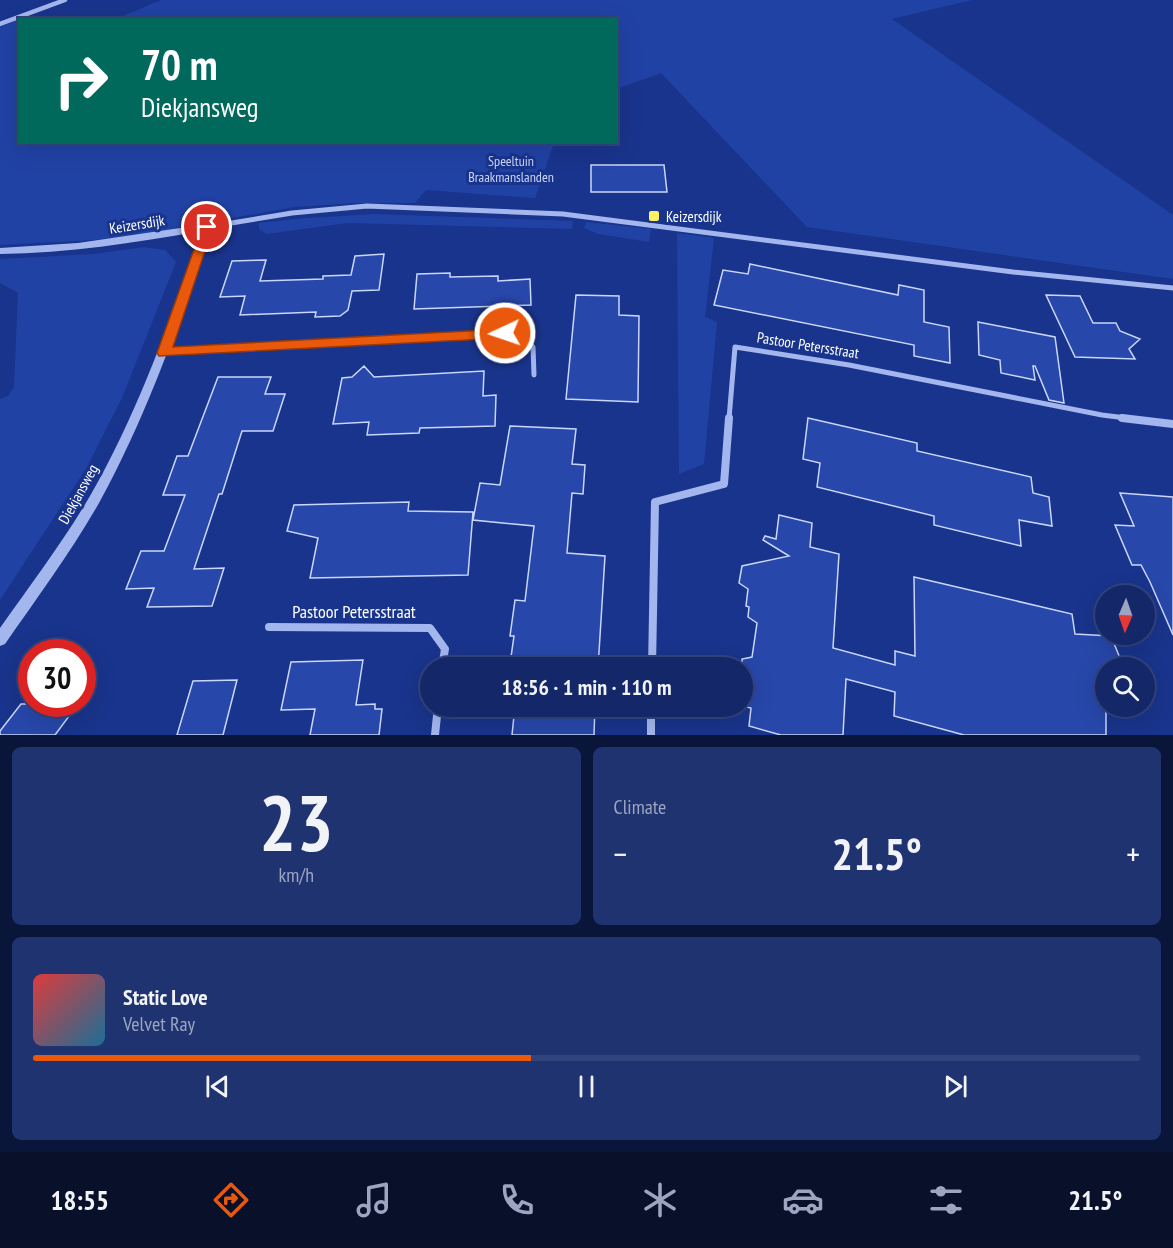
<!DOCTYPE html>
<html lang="en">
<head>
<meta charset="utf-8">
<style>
	:root { --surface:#132769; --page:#203371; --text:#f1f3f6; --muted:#9da5c0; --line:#32447d; --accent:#ea580c }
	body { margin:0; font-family:"PT Sans Narrow",sans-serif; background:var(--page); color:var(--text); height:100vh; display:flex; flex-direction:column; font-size:22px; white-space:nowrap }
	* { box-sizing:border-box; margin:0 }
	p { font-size:20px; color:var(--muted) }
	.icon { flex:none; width:33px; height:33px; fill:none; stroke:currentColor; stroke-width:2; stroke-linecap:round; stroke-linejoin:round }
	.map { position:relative; height:735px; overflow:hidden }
	.side { display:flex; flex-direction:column; gap:12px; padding:12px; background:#0a153a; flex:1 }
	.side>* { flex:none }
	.guide { position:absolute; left:18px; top:18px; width:600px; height:126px; border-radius:0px; box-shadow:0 6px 24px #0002,0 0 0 2px var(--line); background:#00695c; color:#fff; overflow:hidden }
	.needle { width:39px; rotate:182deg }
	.tools { position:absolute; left:1095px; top:585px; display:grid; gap:12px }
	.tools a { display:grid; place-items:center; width:60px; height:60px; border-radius:50%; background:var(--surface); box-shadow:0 6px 24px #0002,0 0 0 2px var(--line); font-size:30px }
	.speed { position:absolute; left:18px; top:639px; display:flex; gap:12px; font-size:30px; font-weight:700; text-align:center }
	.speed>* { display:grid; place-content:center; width:78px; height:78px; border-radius:50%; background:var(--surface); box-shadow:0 6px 24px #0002,0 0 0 2px var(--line); line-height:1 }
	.speed .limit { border:9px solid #d22; background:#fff; color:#111 }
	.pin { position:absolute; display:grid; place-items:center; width:51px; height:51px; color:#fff; margin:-26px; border:3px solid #fff; border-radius:50%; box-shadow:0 2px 6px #0007 }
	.me { position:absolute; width:66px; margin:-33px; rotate:267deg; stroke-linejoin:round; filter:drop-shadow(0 0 4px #0008) }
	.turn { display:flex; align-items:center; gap:21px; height:126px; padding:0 24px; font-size:27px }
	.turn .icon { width:78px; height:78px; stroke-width:2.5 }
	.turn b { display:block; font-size:42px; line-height:51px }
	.big { font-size:45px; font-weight:700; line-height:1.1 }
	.side .tile { flex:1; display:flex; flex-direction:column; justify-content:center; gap:9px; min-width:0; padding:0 21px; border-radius:9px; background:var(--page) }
	.side .dial { align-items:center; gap:0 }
	.dial b { font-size:78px; line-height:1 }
	.song { display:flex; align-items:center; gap:18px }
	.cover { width:72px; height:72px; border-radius:9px; background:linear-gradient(135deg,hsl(0 70% 55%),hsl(200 70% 35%)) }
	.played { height:6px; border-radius:3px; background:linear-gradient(90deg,var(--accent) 45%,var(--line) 45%) }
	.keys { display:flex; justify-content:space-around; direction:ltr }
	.heat { display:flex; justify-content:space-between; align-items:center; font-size:33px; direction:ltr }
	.side .tiles { flex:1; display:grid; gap:12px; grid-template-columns:1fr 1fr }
	.tile:last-child { grid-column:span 2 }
	.trip { position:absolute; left:420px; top:657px; width:333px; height:60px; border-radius:30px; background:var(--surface); box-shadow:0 6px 24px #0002,0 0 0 2px var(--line); font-weight:700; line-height:60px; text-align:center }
	.tabs { display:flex; height:96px; justify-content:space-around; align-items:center; background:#08102a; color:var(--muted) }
	.tabs .icon { width:42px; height:42px }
	.tabs .active { color:var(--accent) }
	.tabs b { font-size:27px; color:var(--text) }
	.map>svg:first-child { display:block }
</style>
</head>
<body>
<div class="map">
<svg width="1173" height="735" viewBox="0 0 1173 735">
	<rect width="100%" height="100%" fill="#19348c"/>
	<!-- green -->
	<path fill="#2142a5" d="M161 0H972L892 19 1173 215V279L807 227 661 73 617 89 616 20 116 19Z
		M27 16 33 19 20 20V142L475 143 470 145 483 142 554 143 535 198 426 190 415 203H354L295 207 152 232 94 240 0 245V27Z
		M374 214 573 221 572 229 348 223 266 234 259 229V223L307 218Z
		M586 222 651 229 649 242 598 234 584 228Z
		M677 233 714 238 705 317 717 322 704 464 679 474Z
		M144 247 165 250 176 262 122 398 87 467 0 600V399L8 396 14 387 18 293 0 283V259L94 254Z"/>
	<!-- building -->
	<path fill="#2747aa" stroke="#cad6fa" stroke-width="1.5" d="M591 165H664L667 192H591Z
		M384 254 379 290 352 291 348 310 340 316 315 317 316 312 240 315 245 296 220 297 232 261 266 260 260 281 323 279V276L351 275 355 256Z
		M750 264 898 295 899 285 924 290V322L949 327 950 363 914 356V345L714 305 723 270 748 274Z
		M450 273V277L498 276V281L530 279 531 305 414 309 417 274Z
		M576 295 619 296V315L639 316 638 402 566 399Z
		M1046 295 1080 296 1093 323H1116L1120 331 1140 339 1129 349 1135 359 1075 357Z
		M978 322 1055 337 1064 403 1049 400 1035 366H1033L1035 380 1001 373 1000 360 979 355Z
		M364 366 374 377 484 371 483 396 496 395 495 426 420 428 419 433 367 435 369 422 333 424 342 378 352 377Z
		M218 377H271L265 394H285L273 431H242L222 494H219L194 569 224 568 212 606 147 607 154 588 126 589 141 551H164L185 495H163L177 456H188Z
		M808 418 917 443V451L1031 477 1033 493 1049 497 1052 526 1019 520 1021 546 934 525V516L817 487 820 463 803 459Z
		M510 426 576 429 572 464 585 465 583 494 572 493 567 553 605 556 598 668H534L535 658 511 657 514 636H510L515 600 525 601 534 526 473 520 480 483 500 485Z
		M1120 493 1173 497V635L1150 582 1141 565H1132L1115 525 1134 526Z
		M409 502 408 511 473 512 468 575 310 578 318 538 287 531 294 505Z
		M779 515 812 523 810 547 839 554 833 648 895 665V651L915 656 914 577 1072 614 1075 634 1111 636 1124 668H1106V735H964L894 716 895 692 846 679 843 735H781L749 726 751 708 746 707 749 687 742 682V659L752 657 757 623 748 617 749 607 746 606 748 589 739 583 742 566 789 556 763 540 765 536 776 539Z
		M363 660 356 705 375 704V709H382L379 735H310L315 709 281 710 291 662Z
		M237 680 223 735H177L193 681Z
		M21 704H78L55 735H0V731Z
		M515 706H595L594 735H512Z"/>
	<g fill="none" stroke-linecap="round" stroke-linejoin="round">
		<!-- minor-far2 -->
		<path stroke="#a4b6ee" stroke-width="4.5" d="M0 24 65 0"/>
		<!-- minor-far1 -->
		<path stroke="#a4b6ee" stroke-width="5" d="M207 227 292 213 367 206 563 214 1013 272 1173 288
			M164 353 505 333 523 337 533 347 534 375
			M729 419 735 347 849 365 1102 415 1134 419"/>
		<!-- minor -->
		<path stroke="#a4b6ee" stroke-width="8" d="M1122 418 1173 424
			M269 627 430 628 445 649 442 668
			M652 668 655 502 724 484 729 418
			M651 706V735
			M435 735 438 706"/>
		<!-- tertiary -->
		<path fill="#a4b6ee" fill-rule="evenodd" d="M207 224 211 227C180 321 147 416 99 503 71 552 37 598 5 644L0 646V628C31 584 63 542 90 496 138 413 170 321 201 231 134 243 68 253 0 254V248L78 243Z"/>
	</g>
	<!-- route -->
	<path fill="#ea580c" stroke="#983908" stroke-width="1.5" d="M207 224 213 227 173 347 505 329 512 333 505 338 159 356 157 353 202 227Z"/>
	<!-- markers -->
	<rect fill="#fff161" stroke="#19348c" stroke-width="2" x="648" y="210" width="12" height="12" rx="3"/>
	<g text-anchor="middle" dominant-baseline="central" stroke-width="6" stroke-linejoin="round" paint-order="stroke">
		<!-- far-park labels -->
		<g font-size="14" fill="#cad6fa" stroke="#19348c">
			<text x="511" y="161">Speeltuin<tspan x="511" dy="16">Braakmanslanden</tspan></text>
		</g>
		<!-- poi labels -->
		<g font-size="15" fill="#fff" stroke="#19348c" text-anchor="start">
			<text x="666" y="216">Keizersdijk</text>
		</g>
		<!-- street labels -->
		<g font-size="15" fill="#fff" stroke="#19348c">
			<text transform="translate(137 224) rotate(-9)">Keizersdijk</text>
			<text transform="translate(808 345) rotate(9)">Pastoor Petersstraat</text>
			<text transform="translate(78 494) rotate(-61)">Diekjansweg</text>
		</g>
		<!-- near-street labels -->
		<g font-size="18" fill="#fff" stroke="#19348c">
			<text x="354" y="611">Pastoor Petersstraat</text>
		</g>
	</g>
</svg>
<div class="tools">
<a><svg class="needle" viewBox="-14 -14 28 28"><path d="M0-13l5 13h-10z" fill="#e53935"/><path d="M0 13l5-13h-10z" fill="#9da5c0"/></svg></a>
<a><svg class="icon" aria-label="search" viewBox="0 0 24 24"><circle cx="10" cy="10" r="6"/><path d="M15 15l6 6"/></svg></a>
</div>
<div class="speed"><div class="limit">30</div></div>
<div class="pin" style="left:207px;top:227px;background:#d93025"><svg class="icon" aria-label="arrive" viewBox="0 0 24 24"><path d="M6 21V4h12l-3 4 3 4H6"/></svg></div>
<svg class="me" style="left:505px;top:333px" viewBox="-20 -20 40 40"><circle r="17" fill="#ea580c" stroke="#fff" stroke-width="3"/><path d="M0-11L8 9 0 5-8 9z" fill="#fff"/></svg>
<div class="trip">18:56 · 1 min · 110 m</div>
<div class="guide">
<div class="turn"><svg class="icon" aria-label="right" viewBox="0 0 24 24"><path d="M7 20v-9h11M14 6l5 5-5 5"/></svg><div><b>70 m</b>Diekjansweg</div></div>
</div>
</div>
<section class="side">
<div class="tiles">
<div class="tile dial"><b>23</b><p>km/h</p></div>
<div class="tile"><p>Climate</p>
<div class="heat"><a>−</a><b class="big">21.5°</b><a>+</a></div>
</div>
<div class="tile">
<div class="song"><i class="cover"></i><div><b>Static Love</b><p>Velvet Ray</p></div></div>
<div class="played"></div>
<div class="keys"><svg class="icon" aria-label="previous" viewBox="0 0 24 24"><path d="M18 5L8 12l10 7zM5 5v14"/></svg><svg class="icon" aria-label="pause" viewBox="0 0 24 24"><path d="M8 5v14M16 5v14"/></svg><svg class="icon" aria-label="next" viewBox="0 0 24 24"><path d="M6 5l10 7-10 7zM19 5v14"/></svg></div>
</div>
</div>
</section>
<nav class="tabs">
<b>18:55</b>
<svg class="icon active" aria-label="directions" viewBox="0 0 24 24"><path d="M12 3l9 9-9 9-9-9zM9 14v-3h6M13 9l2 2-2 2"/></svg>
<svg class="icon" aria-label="music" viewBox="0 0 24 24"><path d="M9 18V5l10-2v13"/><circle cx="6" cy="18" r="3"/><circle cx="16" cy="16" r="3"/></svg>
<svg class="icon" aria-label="phone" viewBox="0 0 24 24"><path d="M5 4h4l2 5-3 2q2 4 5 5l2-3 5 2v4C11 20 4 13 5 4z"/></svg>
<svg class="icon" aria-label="climate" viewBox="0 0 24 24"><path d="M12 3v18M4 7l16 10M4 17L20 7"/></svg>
<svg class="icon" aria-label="car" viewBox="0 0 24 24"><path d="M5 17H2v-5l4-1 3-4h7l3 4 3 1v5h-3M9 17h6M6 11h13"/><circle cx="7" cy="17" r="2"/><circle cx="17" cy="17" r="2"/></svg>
<svg class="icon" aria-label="filters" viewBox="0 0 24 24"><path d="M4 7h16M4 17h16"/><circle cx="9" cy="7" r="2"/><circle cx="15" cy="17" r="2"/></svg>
<b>21.5°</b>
</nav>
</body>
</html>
